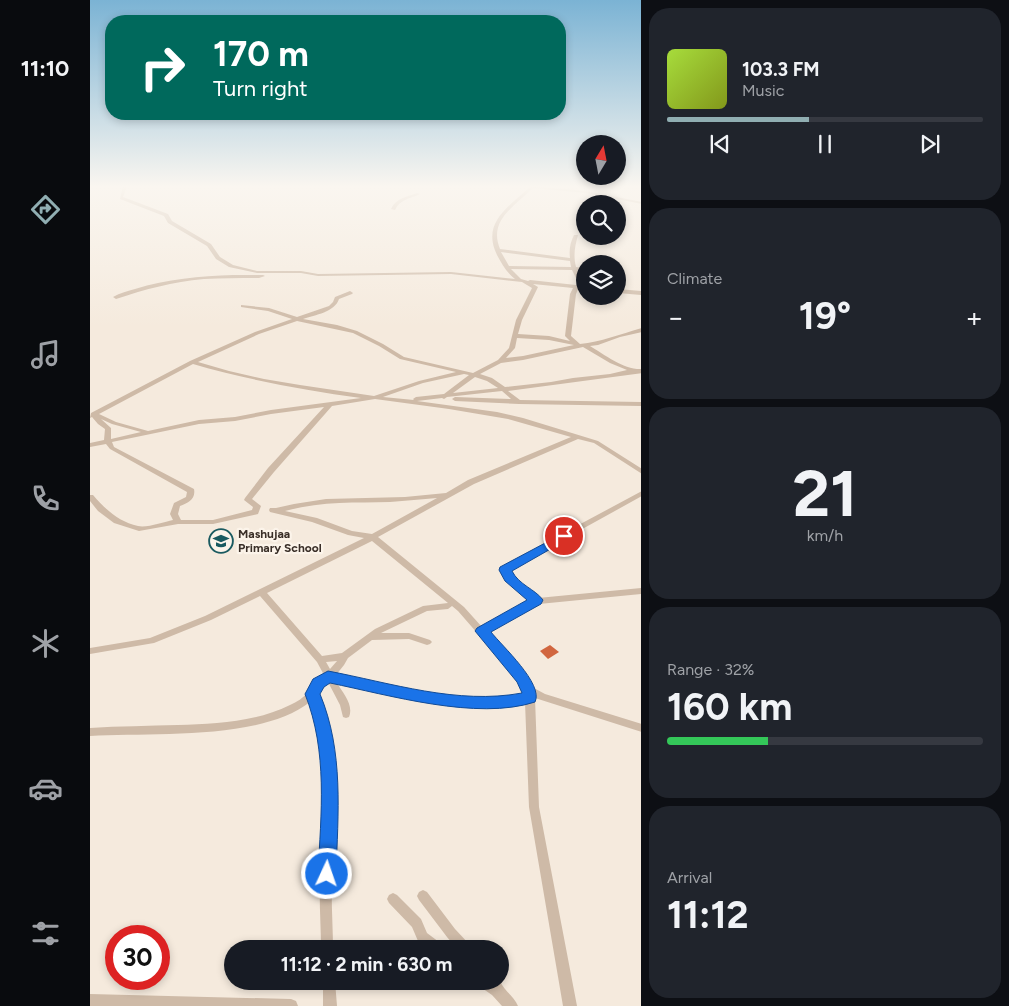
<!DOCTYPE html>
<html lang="en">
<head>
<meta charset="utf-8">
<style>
	:root { --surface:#171b24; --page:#20242c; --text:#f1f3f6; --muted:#9ea1a6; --line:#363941; --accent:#90aeb2 }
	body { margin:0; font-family:Figtree,sans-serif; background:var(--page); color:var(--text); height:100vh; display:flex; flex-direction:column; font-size:19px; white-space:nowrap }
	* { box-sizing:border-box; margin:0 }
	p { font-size:16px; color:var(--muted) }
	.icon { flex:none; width:28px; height:28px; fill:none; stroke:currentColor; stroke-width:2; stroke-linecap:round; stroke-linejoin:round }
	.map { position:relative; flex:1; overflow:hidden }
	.drawer { display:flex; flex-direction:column; gap:8px; padding:8px; background:#0d0f14; width:368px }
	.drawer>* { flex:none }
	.top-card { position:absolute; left:15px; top:15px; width:461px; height:105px; border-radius:20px; box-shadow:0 2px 8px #0003; background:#00695c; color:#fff; overflow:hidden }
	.needle { width:32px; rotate:10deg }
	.controls { position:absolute; left:486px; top:135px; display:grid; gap:10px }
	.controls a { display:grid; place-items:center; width:50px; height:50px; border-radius:50%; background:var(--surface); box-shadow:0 2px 8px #0003; font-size:25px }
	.speed { position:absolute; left:15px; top:925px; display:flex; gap:10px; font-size:25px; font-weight:700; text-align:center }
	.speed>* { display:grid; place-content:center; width:65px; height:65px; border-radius:50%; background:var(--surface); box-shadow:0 2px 8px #0003; line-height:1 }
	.speed .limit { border:8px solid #d22; background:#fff; color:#111 }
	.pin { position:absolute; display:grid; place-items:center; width:42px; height:42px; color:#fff; margin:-21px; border:2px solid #fff; border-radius:50%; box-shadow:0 1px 5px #0007 }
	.me { position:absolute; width:55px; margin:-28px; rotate:3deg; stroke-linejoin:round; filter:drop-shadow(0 0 4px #0008) }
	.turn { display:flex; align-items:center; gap:18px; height:105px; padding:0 25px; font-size:22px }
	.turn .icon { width:65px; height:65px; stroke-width:2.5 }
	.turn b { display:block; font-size:35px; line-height:42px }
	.big { font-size:38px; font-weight:700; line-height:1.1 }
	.drawer .widget { flex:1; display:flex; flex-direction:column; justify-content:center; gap:8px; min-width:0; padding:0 18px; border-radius:20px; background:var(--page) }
	.drawer .dial { align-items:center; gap:0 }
	.dial b { font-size:65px; line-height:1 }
	.song { display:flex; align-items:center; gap:15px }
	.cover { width:60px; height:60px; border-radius:8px; background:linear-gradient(135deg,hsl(80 70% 55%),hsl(70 70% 35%)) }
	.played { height:5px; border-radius:2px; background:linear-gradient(90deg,var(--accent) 45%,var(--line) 45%) }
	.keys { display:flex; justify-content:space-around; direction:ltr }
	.heat { display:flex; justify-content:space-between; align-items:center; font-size:28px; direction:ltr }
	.charge { height:8px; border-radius:4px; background:linear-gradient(90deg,#34c759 32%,var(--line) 0) }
	.trip { position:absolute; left:134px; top:940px; width:285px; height:50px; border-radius:25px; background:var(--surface); box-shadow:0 2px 8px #0003; font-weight:700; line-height:50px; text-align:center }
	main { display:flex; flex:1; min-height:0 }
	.tab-bar { display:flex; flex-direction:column; width:90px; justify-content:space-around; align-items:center; background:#090b0e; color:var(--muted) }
	.tab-bar .icon { width:35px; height:35px }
	.tab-bar .on { color:var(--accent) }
	.tab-bar b { font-size:22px; color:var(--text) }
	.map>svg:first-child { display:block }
</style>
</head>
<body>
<main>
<nav class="tab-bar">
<b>11:10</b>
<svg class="icon on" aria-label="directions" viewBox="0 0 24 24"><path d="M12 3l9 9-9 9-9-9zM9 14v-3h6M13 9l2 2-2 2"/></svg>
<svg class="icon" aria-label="music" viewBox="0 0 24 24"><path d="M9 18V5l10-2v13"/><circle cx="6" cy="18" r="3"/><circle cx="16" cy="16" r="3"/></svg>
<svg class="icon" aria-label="phone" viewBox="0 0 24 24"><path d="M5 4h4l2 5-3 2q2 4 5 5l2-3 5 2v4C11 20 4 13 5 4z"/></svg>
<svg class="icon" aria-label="climate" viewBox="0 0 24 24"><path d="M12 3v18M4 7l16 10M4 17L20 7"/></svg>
<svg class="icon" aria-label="car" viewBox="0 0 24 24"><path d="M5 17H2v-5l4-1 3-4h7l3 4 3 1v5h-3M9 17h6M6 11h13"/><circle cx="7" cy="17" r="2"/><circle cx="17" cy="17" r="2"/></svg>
<svg class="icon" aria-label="filters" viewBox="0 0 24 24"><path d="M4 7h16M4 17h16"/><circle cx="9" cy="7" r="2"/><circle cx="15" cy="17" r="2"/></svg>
</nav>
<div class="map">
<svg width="552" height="1006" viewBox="0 0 552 1006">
	<rect width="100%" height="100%" fill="#f5eadd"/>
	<!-- building -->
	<path fill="#d1663f" d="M460 645 469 652 458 659 450 651Z"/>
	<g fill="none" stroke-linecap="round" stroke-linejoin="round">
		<!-- street -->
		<path fill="#cebaa7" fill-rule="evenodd" d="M33 186H37L33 197 78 214 82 221 121 244 130 257 143 265 167 271H211L228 274 361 272 425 279C416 272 412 264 407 255 391 222 419 207 441 186L496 191 552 202V204L496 193 443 188C425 206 398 220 410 249L480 258C479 250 480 243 484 235H488C485 246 483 255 486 267L495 268V270H487L491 277 490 278H486L482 270 421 269 431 279 438 281 440 280 495 286V290L488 289 486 294 481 336 490 344C511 342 531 334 552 328V332L530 337 508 345 500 346C515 355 534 370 552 369V373L418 391 430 400 552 402V406L429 404 365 401 362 399 365 397 421 399 412 391 357 397 354 399 352 398 327 401 407 412 433 418 508 441 552 469V474L504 443 488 439 384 484 288 537 374 607 392 627 440 601C429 593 419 584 411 572L414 565 552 491V496L420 569 419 572 428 583 448 598 552 588V594L449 604 397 632 435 675 442 687 455 694 552 724V732L445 698 449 807 487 1006H473L439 807 435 702C370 710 311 696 247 683 253 693 264 705 259 717L256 718 253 717 250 705 238 682 227 694C250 756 244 816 242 880 241 903 243 926 243 949H231C231 926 229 903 230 880 233 818 240 762 220 702 170 741 62 732 0 736V728C29 726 59 726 88 725 125 724 166 722 200 705 207 702 213 698 218 692 224 686 227 680 234 675L227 662 170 596 121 620 64 643 0 654V648L60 638 115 616 274 538 258 535 222 522 180 512 179 510 180 508H186L204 504 236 499 315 497 356 493 378 480 481 437 418 419 359 409 285 399 242 406 184 472 162 499 171 506 168 514 123 524H88L49 531 24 523 8 511 0 501V495H3C15 509 29 522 48 526 57 528 74 522 83 520L80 514 84 503 96 497 97 492 20 449 16 444 0 447V443L14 440 15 429 8 424 2 417 0 418 1 413 100 361 165 332 202 319 178 311 151 307V305L179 308 207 317 239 306 243 302 245 297 260 291 263 293 262 294 249 299C245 312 225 315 213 319L247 325 267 331 293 344 314 357 383 373 408 360 419 348 426 320 442 288 432 282 361 274 228 276 211 273H167L139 267 126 259 117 246 78 223 74 216 30 199ZM411 252 480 261 481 267 419 266ZM443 284 483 288 480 294 475 336 480 341 459 336 428 334 432 320 448 287ZM207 321 263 333 289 346 310 359 366 372 329 381 284 396 210 385 174 379 139 371 108 362 169 334ZM427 338 459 340 484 345 433 356 416 358 425 348ZM493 347 520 363 537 370 520 374 483 378 461 382 415 387 402 378 390 374 411 363 433 360ZM103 364C158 380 214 390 271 398L181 410 145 417 109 420 58 431 26 422 9 414ZM374 374 379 375 354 394 326 397 323 399 324 400 293 397 333 383ZM385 377 397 381 408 388 363 393ZM234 407 178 468 155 498 154 500 163 507 162 510 123 520H91L88 514 90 506C98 503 106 499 104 489L24 447 22 442 109 424 145 421 181 414ZM11 419 22 424 51 432 21 439V428ZM347 498 282 534 262 531 227 518 195 511C230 501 265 503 300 502 316 501 332 499 347 498ZM282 541 358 603 333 606 285 629 252 653 232 656 177 593ZM362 606 368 611 429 681 436 693 435 695C370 703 309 688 246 675L254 665 258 658 282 640 319 639 337 645 340 644 342 642 340 640 319 633H291L337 611 358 609ZM247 661 240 669 236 662Z
			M327 193 330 194C320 199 310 199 305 210L301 209C306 198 316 197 327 193Z
			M143 275H173L175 276 169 278C151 278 133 278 114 279 82 282 56 289 26 299L23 297C30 293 38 291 45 289 77 279 110 276 143 275Z
			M528 289 552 291V295L528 293Z
			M333 890 337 892 365 929 380 945 382 949H367L357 937 329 900 327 896 329 892Z
			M303 893 307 895 331 919 337 933 353 945 355 949H338L328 941 322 927 299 903 297 899 299 895Z
			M233 981H245L247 1006H233Z
			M388 981H410C414 991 424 996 428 1006H412L402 995 389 986Z
			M0 994 201 999 206 1001 208 1006H0Z"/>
	</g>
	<!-- sky -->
	<linearGradient id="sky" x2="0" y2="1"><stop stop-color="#7bb3d4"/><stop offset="0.57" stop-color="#faf6f0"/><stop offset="1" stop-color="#faf6f0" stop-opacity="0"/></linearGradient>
	<rect width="552" height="327" fill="url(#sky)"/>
	<!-- route -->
	<path fill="#1a73e8" stroke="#114b97" d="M474 533 478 534 480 536 478 539 422 571C429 585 445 589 453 600L451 604 401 632C412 646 454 684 445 702 387 721 299 695 240 683L234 687 230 694C254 752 248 813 246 874L243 880 237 882 231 880 228 874C231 813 238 752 215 694L223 679 238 671C301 683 368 705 432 693L427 682 385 631 387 628 437 600 415 581 409 570 410 567Z"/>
	<!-- icons -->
	<defs>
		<g id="school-ring" transform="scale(1.25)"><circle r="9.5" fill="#fcf4ea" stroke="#1a5a60" stroke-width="1.5"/><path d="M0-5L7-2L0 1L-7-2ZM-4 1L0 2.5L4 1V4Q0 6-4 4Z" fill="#1a5a60"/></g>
	</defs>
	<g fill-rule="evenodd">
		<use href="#school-ring" x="131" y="541"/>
	</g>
	<g text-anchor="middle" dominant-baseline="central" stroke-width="4.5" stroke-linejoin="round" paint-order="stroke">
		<!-- poi labels -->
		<g font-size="12" font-weight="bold" fill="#3a2f28" stroke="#fcf4ea" text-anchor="start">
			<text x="148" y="534">Mashujaa<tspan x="148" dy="14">Primary School</tspan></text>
		</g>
	</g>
</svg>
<div class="controls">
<a><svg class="needle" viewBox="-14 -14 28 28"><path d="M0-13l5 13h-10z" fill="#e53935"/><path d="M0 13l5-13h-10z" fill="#9ea1a6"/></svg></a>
<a><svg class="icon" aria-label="search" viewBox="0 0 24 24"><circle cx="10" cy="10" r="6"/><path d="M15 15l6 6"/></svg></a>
<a><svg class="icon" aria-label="layers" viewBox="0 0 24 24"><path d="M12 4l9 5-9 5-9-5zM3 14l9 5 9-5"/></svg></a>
</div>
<div class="speed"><div class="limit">30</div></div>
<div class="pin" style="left:474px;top:536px;background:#d93025"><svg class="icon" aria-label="arrive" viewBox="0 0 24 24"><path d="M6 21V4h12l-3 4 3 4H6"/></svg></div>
<svg class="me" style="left:237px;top:874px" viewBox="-20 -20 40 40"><circle r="17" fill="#1a73e8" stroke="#fff" stroke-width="3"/><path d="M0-11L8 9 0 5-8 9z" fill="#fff"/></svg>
<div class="trip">11:12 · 2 min · 630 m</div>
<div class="top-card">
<div class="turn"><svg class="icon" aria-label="right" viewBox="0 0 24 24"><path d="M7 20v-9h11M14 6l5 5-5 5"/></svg><div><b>170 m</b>Turn right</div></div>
</div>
</div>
<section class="drawer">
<div class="widget">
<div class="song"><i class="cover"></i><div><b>103.3 FM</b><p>Music</p></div></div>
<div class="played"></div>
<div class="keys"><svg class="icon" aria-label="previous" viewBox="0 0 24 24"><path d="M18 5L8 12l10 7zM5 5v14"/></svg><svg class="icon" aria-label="pause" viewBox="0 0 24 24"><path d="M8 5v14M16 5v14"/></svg><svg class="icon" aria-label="next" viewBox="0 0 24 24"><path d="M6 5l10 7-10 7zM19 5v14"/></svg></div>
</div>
<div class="widget"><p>Climate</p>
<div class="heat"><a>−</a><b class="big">19°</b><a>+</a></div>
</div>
<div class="widget dial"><b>21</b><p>km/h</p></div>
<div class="widget"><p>Range · 32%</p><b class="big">160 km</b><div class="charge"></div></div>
<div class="widget"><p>Arrival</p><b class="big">11:12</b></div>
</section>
</main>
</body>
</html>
